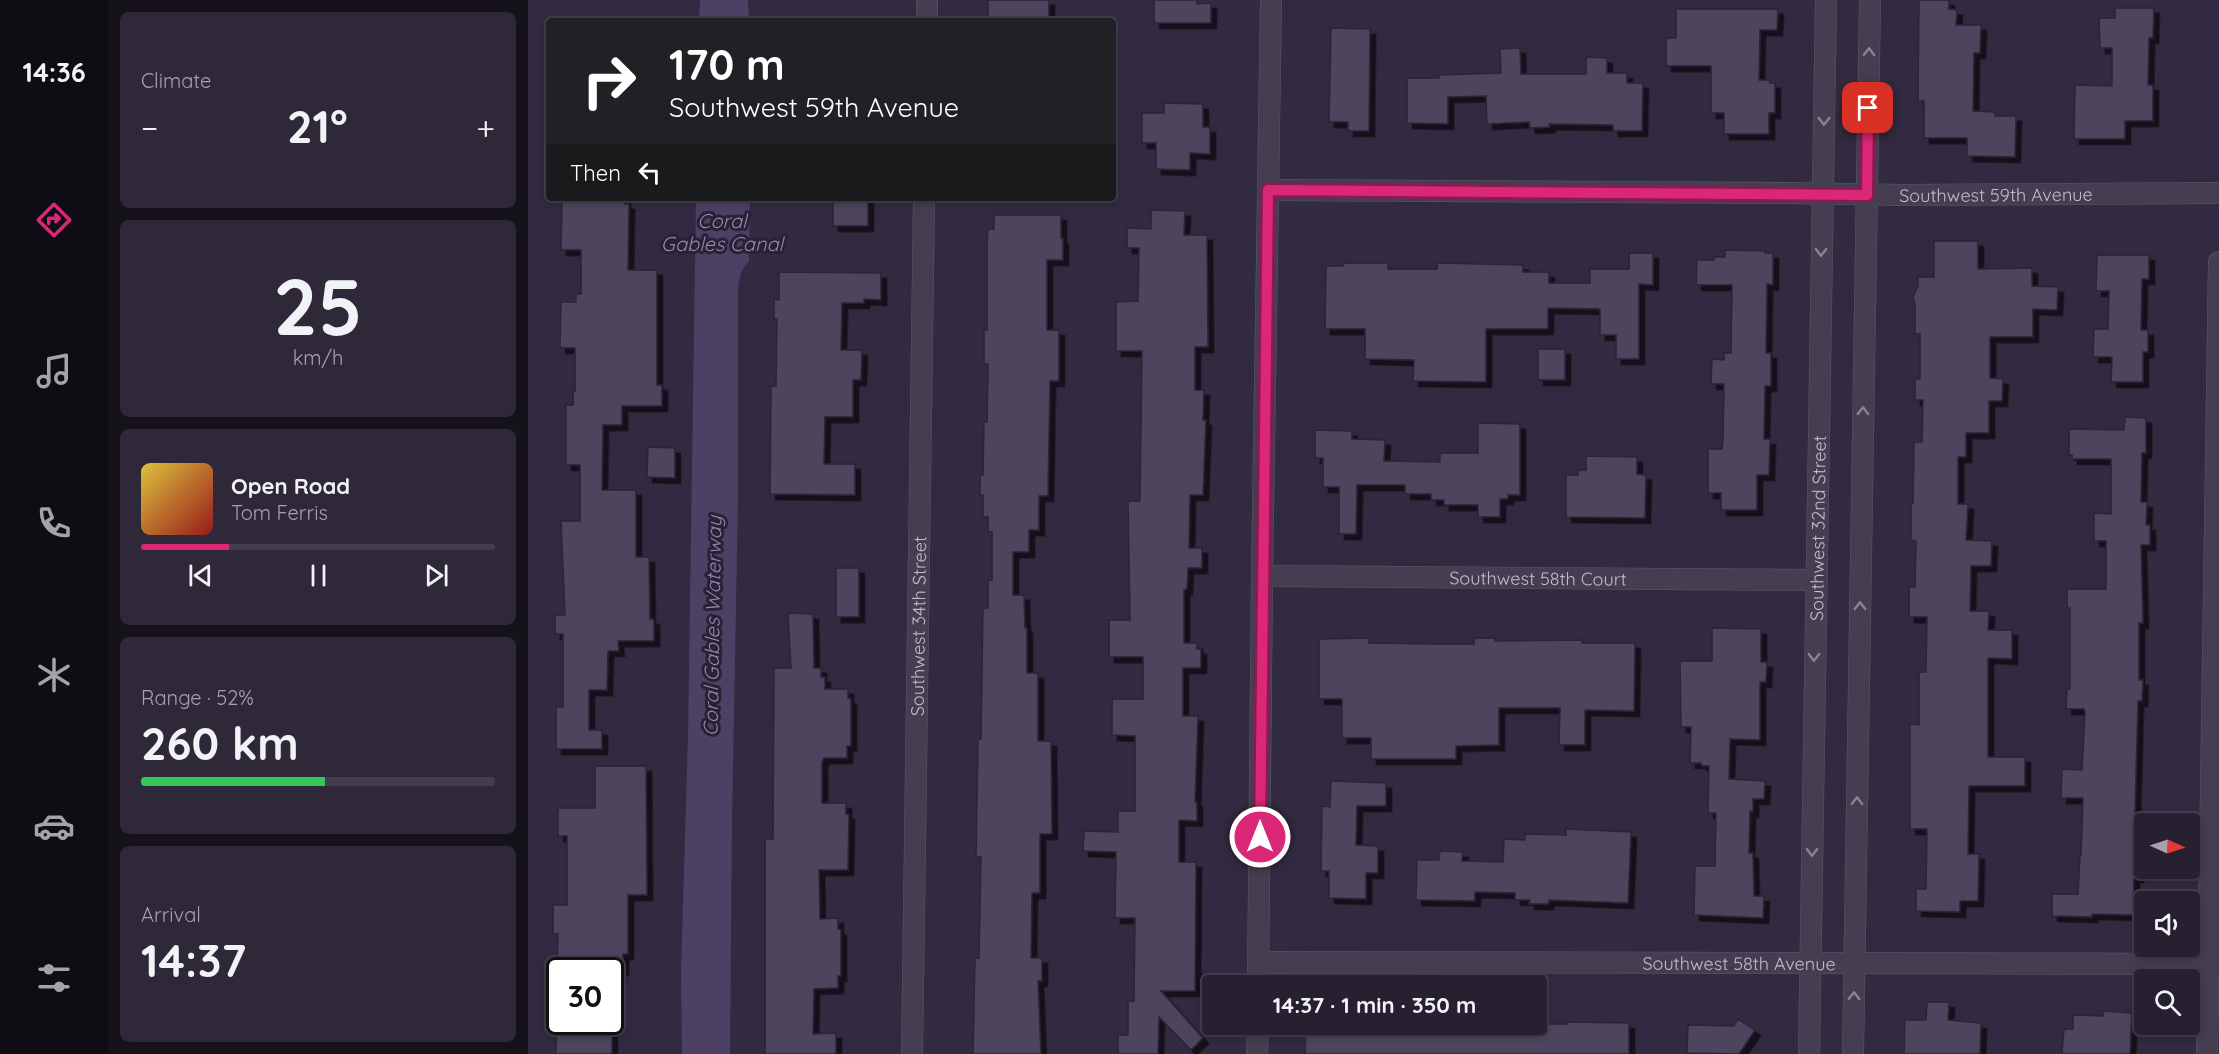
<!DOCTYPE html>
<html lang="en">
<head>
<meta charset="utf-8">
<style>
	:root { --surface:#262030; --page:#2e2838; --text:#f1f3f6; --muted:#a4a3ab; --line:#423e4c; --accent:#db2777 }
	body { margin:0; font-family:Quicksand,sans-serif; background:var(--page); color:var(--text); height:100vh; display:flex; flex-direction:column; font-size:22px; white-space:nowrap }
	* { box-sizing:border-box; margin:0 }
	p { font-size:20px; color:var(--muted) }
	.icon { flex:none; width:33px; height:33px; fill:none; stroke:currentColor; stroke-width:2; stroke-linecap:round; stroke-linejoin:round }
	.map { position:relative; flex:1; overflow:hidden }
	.panel { display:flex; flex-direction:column; gap:12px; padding:12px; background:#15121a; width:420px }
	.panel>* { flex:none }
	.top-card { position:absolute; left:18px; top:18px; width:570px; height:183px; border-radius:6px; box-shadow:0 3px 9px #0003,0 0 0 2px var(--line); background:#202124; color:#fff; overflow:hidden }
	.needle { width:39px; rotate:93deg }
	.controls { position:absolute; left:1606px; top:813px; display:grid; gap:12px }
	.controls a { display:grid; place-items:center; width:66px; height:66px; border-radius:6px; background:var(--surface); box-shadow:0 3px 9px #0003,0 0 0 2px var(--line); font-size:30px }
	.speed { position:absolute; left:18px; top:957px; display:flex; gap:12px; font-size:30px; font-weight:700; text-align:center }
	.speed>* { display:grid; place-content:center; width:78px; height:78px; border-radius:50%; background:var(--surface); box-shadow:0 3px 9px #0003,0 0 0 2px var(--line); line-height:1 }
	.speed .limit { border:3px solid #111; border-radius:9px; background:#fff; color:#111 }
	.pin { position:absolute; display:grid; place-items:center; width:51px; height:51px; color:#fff; margin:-26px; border-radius:12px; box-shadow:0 3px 9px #0006 }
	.me { position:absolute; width:66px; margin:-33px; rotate:0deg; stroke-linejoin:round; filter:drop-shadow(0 0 4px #0008) }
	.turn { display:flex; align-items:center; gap:21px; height:126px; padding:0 24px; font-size:27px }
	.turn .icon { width:78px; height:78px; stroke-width:2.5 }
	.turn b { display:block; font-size:42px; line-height:51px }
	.then { display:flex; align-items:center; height:57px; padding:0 24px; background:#0003; gap:12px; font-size:22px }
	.big { font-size:45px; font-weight:700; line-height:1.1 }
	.panel .tile { flex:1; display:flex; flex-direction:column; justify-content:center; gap:9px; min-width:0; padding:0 21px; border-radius:9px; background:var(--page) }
	.panel .dial { align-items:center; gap:0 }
	.dial b { font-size:78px; line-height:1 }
	.song { display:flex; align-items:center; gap:18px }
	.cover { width:72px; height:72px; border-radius:9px; background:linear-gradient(135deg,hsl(50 70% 55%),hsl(0 70% 35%)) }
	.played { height:6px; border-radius:3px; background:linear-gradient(90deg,var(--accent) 25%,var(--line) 25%) }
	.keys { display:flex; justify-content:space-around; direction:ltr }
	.heat { display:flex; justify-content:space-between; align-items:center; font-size:33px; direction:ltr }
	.charge { height:9px; border-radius:4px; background:linear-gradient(90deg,#34c759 52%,var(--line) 0) }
	.trip { position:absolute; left:674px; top:975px; width:345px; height:60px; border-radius:6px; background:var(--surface); box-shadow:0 3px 9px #0003,0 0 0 2px var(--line); font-weight:700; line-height:60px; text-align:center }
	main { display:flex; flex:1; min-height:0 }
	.tab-bar { display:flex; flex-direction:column; width:108px; justify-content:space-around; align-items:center; background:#0f0d13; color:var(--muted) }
	.tab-bar .icon { width:42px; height:42px }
	.tab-bar .selected { color:var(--accent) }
	.tab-bar b { font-size:27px; color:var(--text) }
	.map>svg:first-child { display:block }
</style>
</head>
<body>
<main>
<nav class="tab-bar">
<b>14:36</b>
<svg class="icon selected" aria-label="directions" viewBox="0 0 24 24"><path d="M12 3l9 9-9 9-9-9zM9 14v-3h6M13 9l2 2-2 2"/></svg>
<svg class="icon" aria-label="music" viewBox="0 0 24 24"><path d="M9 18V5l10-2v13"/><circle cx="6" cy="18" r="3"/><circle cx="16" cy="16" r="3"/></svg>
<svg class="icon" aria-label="phone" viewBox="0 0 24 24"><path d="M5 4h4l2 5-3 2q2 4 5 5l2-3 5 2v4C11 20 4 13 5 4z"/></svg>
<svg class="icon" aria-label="climate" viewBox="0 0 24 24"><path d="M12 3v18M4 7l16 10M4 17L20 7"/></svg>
<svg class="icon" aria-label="car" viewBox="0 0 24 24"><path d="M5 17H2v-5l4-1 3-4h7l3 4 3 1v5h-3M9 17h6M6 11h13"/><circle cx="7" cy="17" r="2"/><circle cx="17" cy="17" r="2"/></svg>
<svg class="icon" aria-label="filters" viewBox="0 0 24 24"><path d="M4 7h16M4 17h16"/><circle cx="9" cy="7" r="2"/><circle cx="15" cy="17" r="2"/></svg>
</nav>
<section class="panel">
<div class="tile"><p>Climate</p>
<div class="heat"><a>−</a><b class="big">21°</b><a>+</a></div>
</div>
<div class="tile dial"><b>25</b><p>km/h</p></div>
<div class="tile">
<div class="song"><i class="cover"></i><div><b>Open Road</b><p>Tom Ferris</p></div></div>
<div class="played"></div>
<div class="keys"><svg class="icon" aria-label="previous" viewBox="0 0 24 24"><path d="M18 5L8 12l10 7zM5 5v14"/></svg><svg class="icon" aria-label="pause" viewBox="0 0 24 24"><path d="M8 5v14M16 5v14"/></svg><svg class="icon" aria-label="next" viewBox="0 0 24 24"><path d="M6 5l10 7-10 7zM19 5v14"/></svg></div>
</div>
<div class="tile"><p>Range · 52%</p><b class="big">260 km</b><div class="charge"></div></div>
<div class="tile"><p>Arrival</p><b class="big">14:37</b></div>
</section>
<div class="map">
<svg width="1691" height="1054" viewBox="0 0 1691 1054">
	<defs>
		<filter id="shadow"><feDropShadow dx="5.5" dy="5.5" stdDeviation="0" flood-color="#0009"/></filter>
	</defs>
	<rect width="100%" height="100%" fill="#322a40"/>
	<!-- water -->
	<path fill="#4d4065" d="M172 0H220L221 21H171Z
		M168 198H222L221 261C213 270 211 277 210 289V499L204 821 202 1054H154L153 972 160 736Z"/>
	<!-- building -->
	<path fill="#4d455d" stroke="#2b2537" stroke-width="1.5" filter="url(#shadow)" d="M460 0H521V21H460Z
		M626 0H669V4L683 3V23H626Z
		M1391 0H1421V9L1429 10 1428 25H1453L1452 53H1446L1445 111 1467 112V116H1488L1487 157 1439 156V138H1396V101H1390Z
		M1587 8H1626L1625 38H1621L1620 85H1625V121H1597V139H1546L1547 85 1584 86V48H1572L1571 18H1587Z
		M1148 9H1250L1249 30H1232L1231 80H1241L1242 83H1247V113H1241V134H1196V113H1183V66H1138V38H1148Z
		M803 28 842 29 841 131H820V122H801Z
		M992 48 993 74H1058V57L1079 58V73H1099V83H1115L1114 131H1085V125L1021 124 1022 127 1002 128 1001 122 959 124 958 96 920 97V124L879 123V78H911V75L973 73 972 49Z
		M636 103 675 104V127H682V154L662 153V170L628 169V143H614V113H636Z
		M34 198H97V204H101L100 270H129V385H134V406H94V425H75L74 490H108V557H121L122 619H126V641H90L91 651H80L79 690H61V730H74V749H28V707H35V634H27V615H37L33 521H52V465H38V405H45V391H47V348H32L33 302H48V294H53V250H33Z
		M305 198H340V226H305Z
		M623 210 657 211 656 235H679L680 347H667V390H676L675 420H678L675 495H662L661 548H674V568H660L659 589 656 590V643H669V649H673V668H655V716H670L667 802H669V821L651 820V862H668L667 991H633L675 1038 663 1050 631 1017 630 1054H590V1035H600V1001H606L607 918H587L588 852 555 851 556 831 590 832V811H607V736L584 735V699H615V657H581V620H602L600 501H612L614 351H588V302L610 301 611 248H599V228L623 229Z
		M466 215H533V238L535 239V260H519V330H531V381H522L520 496H511V530H501V552H485V595H496L497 628H499V673H510V741H523L524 834H512V893H504L503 958H514V981H510L513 1054H445L447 958H451L453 857H448L450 739H453L455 608H460V580H464V532H460V517H455V495H452V475H455L456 422H459L460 364H456V330H459V242L460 229H466Z
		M1406 241H1450V269L1504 268V286L1530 287 1529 310 1505 309V337H1462V378L1475 379 1474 401H1461V433H1438V457H1430V504H1440L1438 540 1464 541 1463 566H1443L1442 611H1461L1460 630H1484V659L1460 658V757H1497V786H1441L1440 854H1451L1450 901H1432V912L1388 911V889H1398L1399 829H1382V724L1391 725V672H1398L1399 617H1381V587H1387L1388 541 1383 540V503H1385L1386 442H1394L1395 400H1387V379H1392V334H1387V304L1385 297 1390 286V277H1406Z
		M1197 250 1237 251V253H1245V285L1239 284 1238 353H1243V386H1237L1236 439H1242L1241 475H1229V510H1193V493H1180V449H1194L1195 439 1196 384H1183L1184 359 1196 360V353H1203L1204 285H1168L1169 260H1186V257H1197Z
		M1101 253H1125V285L1111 284V359H1088V335H1072V309L1020 308V329H958V382L885 381 886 360 837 359V329H797L798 266H815L816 263H860V269H909V263L995 265V272H1021V283H1062V269H1101Z
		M1569 255H1621V279H1614L1613 330H1620V352H1615V382H1583L1584 357H1565L1566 329H1580L1581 291H1568Z
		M251 272 353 273V300L336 299V303H314L313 350H334L333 380H325V417H297L296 464H327V495L242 494 243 386H248L249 319H246V299L251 300Z
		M1010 349H1037V380H1010Z
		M1597 417 1618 418V453H1614L1613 502H1619L1618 525H1622V545H1613L1615 623H1611V680H1615L1614 701H1610L1606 848H1611L1610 877H1606L1605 915 1564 914V917L1524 916V894H1550L1552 855H1553L1555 798H1533L1534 769 1554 770 1557 712 1556 709H1538L1539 689H1542V608H1539V589H1578V541H1566V513L1583 514V459H1544V455H1541V429L1596 430Z
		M950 423 992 424V495H980V499H972V517H950V505H916V500H903V494H877V485H829L828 534H811V487H795V458H787V430L824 431V439L857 440 856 461 912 462V453H950Z
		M120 447 147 448V478L119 477Z
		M1058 456 1109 457V474L1118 475 1117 518 1038 517V475H1050V470H1058Z
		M308 568H331V617H308Z
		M260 613 285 614 286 668H293V677H297V689H320V698L323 699V746H319V758H296L294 762V803H318V814H321L320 870H291L292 919 310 918V929L313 930V976H310V988L286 989 285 1034 308 1033V1054H237V839H245L246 668H263Z
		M1184 628 1233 629V662H1239L1238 682H1232V740L1202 739 1201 779 1237 781 1236 799H1225V812L1222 811 1221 853H1225L1226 896H1236L1235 918 1166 915 1167 866H1187L1188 813H1180L1181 766H1174L1173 763H1162L1163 727H1153L1152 661H1184Z
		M841 638V643L905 644H946V638H967V641L1054 640V643H1107L1106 711 1057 710V745H1031L1032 708H971V745L928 746V759H843V738H814V699H791V639Z
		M67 766H118L119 895H100V954H95V970H29L30 934H25V905H39V836H30V808H67Z
		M803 781 858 783V806H829L828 845 850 846V873H838V899L801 898V871H793L794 806 802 807Z
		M1038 829 1103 832 1100 903 1021 900 1020 904H1001L1002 900H987V893L947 892V901L888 900 889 860H911L912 851 935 852 934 861 975 862 976 839 997 840V834L1038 835Z
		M1399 1002H1421L1420 1020 1453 1023 1452 1054H1376L1377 1020H1398Z
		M1575 1011 1604 1013 1602 1054H1534L1536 1029H1545V1015L1575 1016Z
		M1210 1019 1227 1030 1211 1054 1159 1053 1160 1025 1206 1026Z
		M28 1022H84V1054H28Z
		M1039 1022 1101 1023V1054H777L778 1028 843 1029V1032L908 1033V1024H1039Z"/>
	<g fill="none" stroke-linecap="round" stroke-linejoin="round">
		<!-- street casing -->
		<g stroke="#5f596a" stroke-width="22">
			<g id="street">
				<path d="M399 21V0"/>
				<path id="s1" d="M740 190 1258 193 1374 195 1691 193"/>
				<path id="s2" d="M734 576 1287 580"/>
				<path id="s3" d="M731 962 1691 964"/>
				<path d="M730 986 734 576 743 0"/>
				<path id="s4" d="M384 1054 396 198"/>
				<path d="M729 1054 730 1024"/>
				<path id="s5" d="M1281 1054 1298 0"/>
				<path d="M1325 1054 1342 0"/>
				<path d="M1679 1054 1691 262"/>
			</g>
		</g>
		<!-- street -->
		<use href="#street" stroke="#443e50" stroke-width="21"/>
	</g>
	<!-- one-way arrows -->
	<defs><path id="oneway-chevron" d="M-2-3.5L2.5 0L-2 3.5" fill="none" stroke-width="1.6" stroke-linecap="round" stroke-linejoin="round" transform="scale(1.5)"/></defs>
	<g stroke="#898393">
		<use href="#oneway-chevron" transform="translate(1341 52) rotate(-89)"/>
		<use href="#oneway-chevron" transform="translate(1296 121) rotate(91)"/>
		<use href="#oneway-chevron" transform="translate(1293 252) rotate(91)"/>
		<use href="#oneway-chevron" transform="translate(1335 411) rotate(-89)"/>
		<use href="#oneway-chevron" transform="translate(1332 606) rotate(-89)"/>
		<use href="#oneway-chevron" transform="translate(1286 657) rotate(91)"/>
		<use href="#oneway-chevron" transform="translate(1329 801) rotate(-89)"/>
		<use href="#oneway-chevron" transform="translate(1284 852) rotate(91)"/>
		<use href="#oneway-chevron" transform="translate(1326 996) rotate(-89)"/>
	</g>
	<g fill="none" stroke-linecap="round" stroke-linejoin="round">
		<!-- route casing -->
		<g stroke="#8e194d" stroke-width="15">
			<path id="route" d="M732 837 740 190 1339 195 1340 108"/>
		</g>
		<!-- route -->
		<use href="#route" stroke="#db2777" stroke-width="10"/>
	</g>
	<g text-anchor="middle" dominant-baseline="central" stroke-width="6" stroke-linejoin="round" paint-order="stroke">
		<!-- street labels -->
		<g font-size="18" fill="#c1bbca" stroke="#292235">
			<text stroke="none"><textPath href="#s1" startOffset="728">Southwest 59th Avenue</textPath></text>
			<text stroke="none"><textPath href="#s5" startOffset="526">Southwest 32nd Street</textPath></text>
			<text stroke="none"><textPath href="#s2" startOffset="276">Southwest 58th Court</textPath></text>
			<text stroke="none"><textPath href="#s4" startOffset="428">Southwest 34th Street</textPath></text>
			<text stroke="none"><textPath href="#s3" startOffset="480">Southwest 58th Avenue</textPath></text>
		</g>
		<!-- water labels -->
		<g font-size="20" font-style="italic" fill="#9486ae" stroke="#292235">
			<text x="194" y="220">Coral<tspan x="194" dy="23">Gables Canal</tspan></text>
			<text transform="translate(184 626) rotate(-89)">Coral Gables Waterway</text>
		</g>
	</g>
</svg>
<div class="controls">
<a><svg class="needle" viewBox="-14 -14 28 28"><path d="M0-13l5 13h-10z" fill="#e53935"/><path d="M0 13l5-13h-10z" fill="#a4a3ab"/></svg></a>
<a><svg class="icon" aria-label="sound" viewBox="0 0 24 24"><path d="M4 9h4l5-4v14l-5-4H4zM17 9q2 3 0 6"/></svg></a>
<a><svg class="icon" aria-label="search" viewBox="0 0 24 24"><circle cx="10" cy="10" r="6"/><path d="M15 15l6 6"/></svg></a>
</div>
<div class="speed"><div class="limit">30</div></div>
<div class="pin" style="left:1340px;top:108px;background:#d93025"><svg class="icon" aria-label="arrive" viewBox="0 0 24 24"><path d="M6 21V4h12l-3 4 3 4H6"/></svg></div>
<svg class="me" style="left:732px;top:837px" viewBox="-20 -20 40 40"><circle r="17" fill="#db2777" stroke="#fff" stroke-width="3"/><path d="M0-11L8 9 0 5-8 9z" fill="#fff"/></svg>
<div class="trip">14:37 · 1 min · 350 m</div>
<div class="top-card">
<div class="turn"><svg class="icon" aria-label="right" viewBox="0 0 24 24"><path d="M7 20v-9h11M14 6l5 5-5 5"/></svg><div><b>170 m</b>Southwest 59th Avenue</div></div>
<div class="then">Then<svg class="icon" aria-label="left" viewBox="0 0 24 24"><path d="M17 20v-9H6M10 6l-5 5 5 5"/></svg></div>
</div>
</div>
</main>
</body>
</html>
